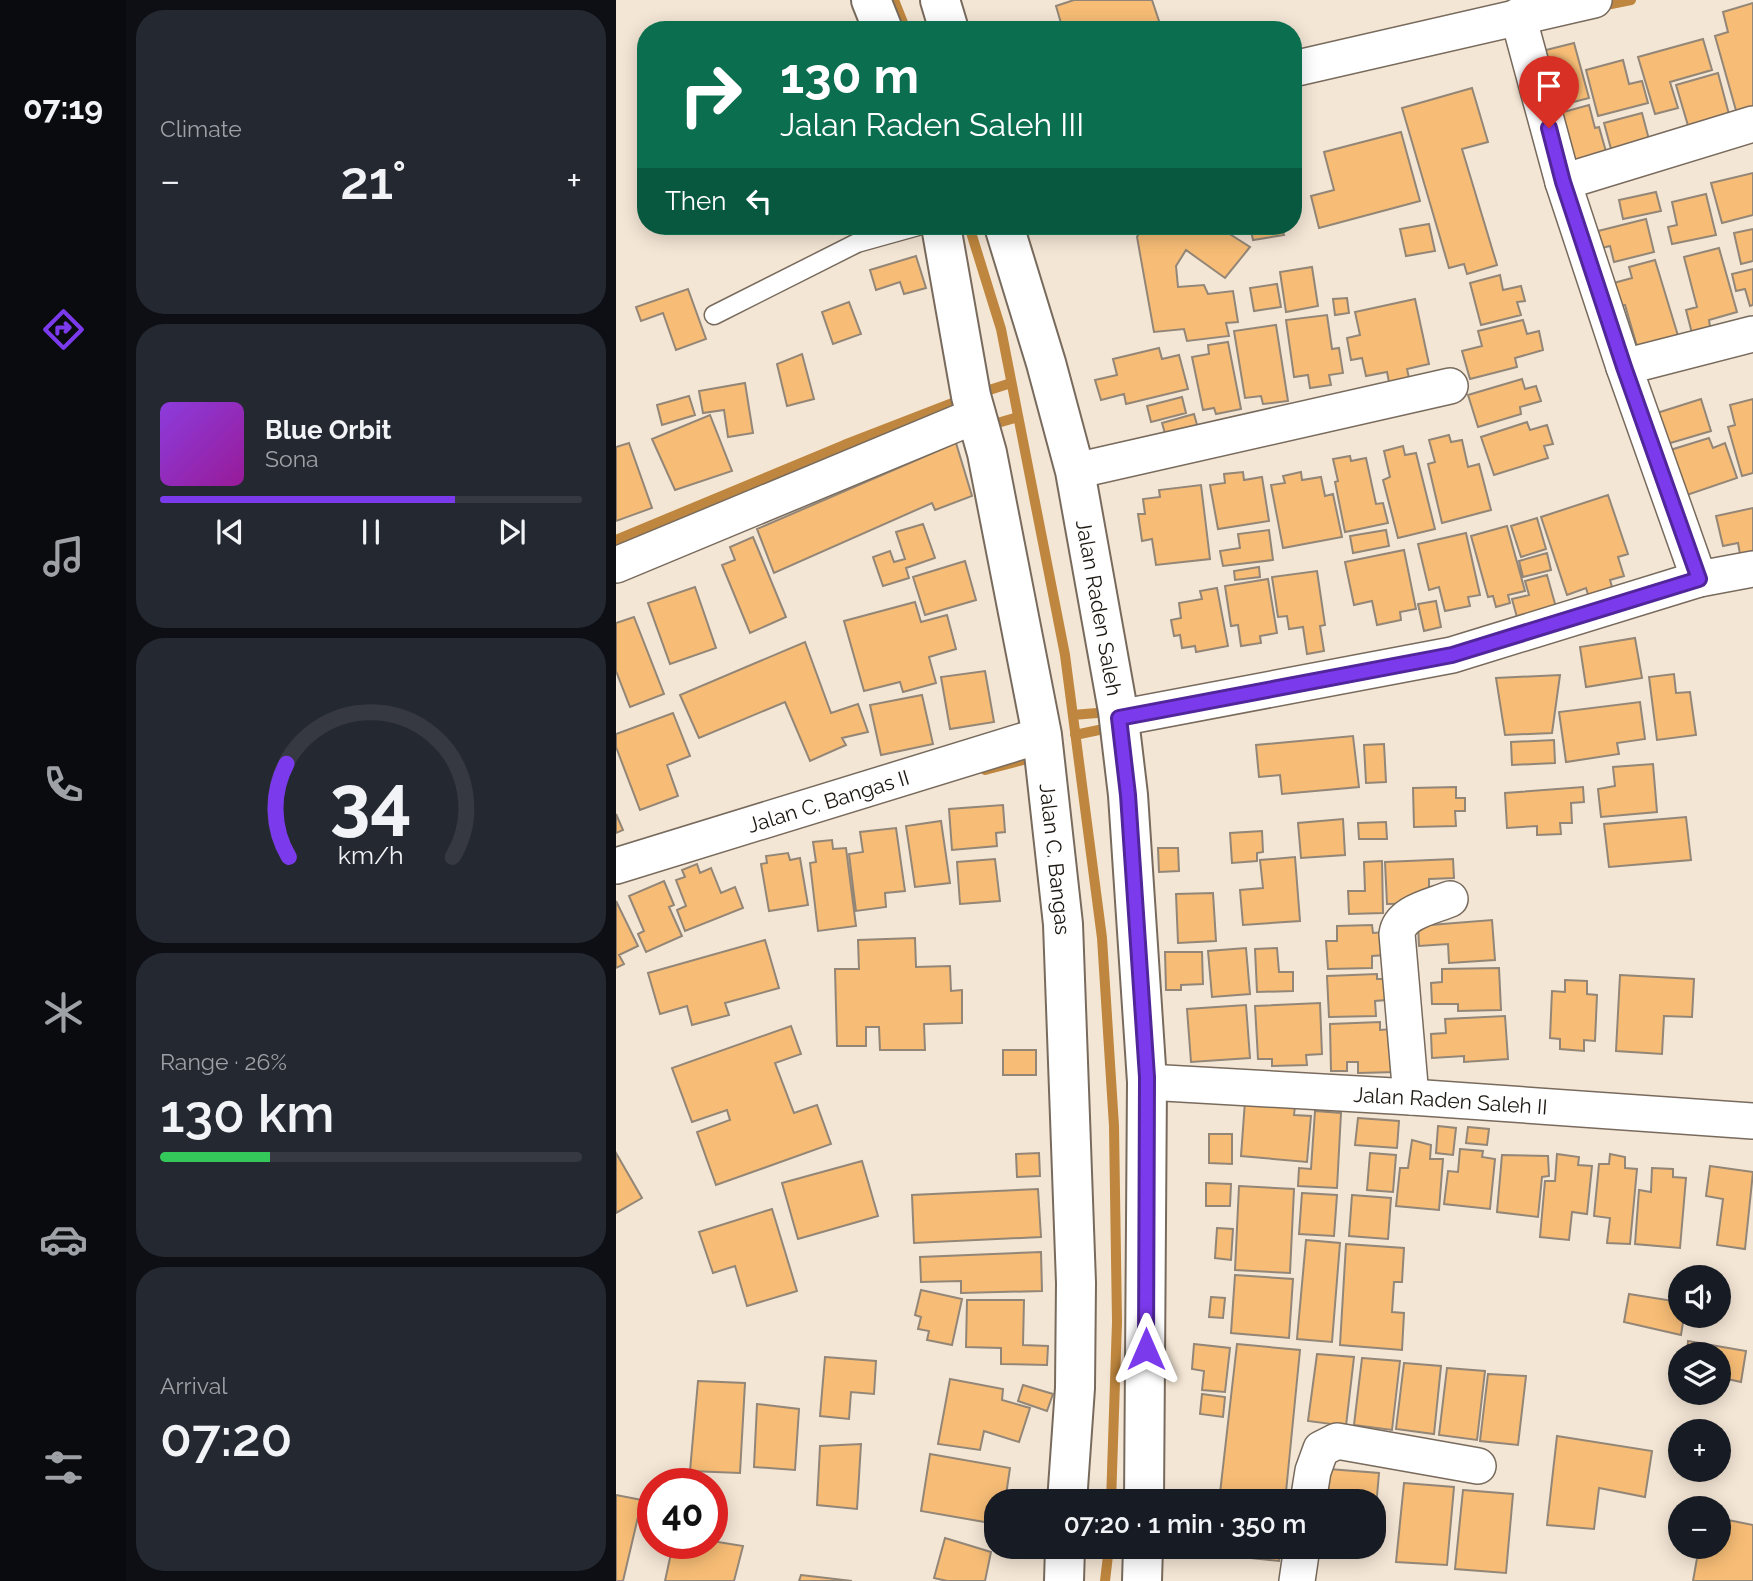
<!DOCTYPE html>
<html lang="en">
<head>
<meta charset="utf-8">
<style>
	:root { --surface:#171b24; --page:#242831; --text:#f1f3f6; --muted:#9ea1a6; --line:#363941; --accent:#7c3aed }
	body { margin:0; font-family:Raleway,sans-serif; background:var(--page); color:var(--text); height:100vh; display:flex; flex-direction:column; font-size:26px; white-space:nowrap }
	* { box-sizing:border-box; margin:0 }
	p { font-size:23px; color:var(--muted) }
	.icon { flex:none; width:38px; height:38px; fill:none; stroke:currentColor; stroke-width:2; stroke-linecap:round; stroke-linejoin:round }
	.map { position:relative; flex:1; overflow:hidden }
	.side { display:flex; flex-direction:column; gap:10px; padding:10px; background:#0d0f14; width:490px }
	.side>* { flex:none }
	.hud { position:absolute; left:21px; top:21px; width:665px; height:214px; border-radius:28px; box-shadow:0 4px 18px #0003; background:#0b6e4f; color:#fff; overflow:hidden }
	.fabs { position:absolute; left:1052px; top:1265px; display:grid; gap:14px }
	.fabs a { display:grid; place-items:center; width:63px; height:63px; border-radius:50%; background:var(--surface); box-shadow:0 4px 18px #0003; font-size:35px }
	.speed { position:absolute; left:21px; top:1468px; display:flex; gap:14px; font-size:35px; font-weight:700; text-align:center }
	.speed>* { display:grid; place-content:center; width:91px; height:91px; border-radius:50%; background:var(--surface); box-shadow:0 4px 18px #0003; line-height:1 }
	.speed .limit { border:10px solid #d22; background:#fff; color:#111 }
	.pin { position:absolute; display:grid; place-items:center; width:60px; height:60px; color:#fff; margin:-72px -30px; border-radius:50% 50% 50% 0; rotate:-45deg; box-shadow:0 0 7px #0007 }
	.pin .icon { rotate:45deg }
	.me { position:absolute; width:77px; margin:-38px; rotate:0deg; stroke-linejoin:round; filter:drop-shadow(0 0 5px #0008) }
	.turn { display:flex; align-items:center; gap:24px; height:147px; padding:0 28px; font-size:32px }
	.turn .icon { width:91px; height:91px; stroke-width:2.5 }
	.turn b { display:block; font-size:49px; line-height:60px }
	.then { display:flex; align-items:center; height:66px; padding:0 28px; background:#0003; gap:14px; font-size:26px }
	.big { font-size:52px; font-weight:600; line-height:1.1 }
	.side .tile { flex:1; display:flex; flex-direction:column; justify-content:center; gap:10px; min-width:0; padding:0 24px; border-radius:28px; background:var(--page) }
	.side .dial { align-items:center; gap:0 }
	.dial svg { height:182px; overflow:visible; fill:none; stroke:var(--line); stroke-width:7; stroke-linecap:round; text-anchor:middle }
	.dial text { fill:var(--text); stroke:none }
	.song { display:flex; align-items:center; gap:21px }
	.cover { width:84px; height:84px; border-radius:10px; background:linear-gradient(135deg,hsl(270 70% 55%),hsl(300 70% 35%)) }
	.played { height:7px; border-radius:4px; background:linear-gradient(90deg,var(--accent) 70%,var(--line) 70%) }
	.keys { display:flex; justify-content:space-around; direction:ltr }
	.heat { display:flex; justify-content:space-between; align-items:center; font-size:38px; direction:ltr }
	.charge { height:10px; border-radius:5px; background:linear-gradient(90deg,#34c759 26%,var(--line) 0) }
	.trip { position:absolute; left:368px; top:1489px; width:402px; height:70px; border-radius:28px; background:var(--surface); box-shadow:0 4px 18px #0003; font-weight:600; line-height:70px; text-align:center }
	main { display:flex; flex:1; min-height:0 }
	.tab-bar { display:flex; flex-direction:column; width:126px; justify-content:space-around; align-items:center; background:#090b0e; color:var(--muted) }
	.tab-bar .icon { width:49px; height:49px }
	.tab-bar .selected { color:var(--accent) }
	.tab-bar b { font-size:32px; color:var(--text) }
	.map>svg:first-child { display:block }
</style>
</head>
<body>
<main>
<nav class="tab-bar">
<b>07:19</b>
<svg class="icon selected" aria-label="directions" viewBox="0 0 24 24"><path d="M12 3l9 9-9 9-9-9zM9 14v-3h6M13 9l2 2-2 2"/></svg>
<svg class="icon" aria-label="music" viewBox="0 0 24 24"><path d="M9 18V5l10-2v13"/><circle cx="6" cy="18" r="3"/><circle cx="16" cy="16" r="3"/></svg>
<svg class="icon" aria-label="phone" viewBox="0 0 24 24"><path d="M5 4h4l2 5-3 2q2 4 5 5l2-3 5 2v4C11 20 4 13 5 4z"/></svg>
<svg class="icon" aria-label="climate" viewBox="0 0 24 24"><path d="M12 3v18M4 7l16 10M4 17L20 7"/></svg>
<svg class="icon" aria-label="car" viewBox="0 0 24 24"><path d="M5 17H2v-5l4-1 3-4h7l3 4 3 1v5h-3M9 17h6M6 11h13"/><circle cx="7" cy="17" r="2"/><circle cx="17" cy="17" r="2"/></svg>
<svg class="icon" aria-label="filters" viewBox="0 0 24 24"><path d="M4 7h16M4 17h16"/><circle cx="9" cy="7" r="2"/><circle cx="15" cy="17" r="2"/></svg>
</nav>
<section class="side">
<div class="tile"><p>Climate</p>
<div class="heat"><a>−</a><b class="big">21°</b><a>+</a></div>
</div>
<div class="tile">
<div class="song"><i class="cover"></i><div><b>Blue Orbit</b><p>Sona</p></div></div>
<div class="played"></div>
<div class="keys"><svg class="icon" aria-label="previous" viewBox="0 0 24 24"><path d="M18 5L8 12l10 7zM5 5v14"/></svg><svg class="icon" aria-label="pause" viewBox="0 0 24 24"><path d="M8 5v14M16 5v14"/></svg><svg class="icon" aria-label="next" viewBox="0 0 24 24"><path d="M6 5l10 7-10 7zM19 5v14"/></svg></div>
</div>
<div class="tile dial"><svg viewBox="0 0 100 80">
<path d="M14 69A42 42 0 1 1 86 69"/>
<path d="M14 69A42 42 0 0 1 13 28" stroke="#7c3aed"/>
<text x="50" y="56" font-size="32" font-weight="700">34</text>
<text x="50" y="72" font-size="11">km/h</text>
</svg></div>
<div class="tile"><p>Range · 26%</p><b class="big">130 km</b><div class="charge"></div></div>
<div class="tile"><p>Arrival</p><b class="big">07:20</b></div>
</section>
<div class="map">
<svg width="1137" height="1581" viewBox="0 0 1137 1581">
	<rect width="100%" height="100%" fill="#f4e6d5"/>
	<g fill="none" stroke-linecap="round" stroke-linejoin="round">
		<!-- stream -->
		<path stroke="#be863e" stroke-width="10" d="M278 0 290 30
			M985 6 1015 0
			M353 226 385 329 449 655 486 938 498 1126 501 1322 495 1502
			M361 394 395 383
			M371 426 402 417
			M0 540 228 445 347 399
			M457 715 493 712
			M459 735 497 727
			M369 770 422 756
			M489 1581 493 1547"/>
	</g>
	<!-- building -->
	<path fill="#f7bd76" stroke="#938677" stroke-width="2" d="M458 0H536L546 30H447L440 6Z
		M1137 3V110L1121 114 1099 36 1112 32 1107 12Z
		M1087 39 1096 70 1054 82 1062 108 1039 114 1022 57Z
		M958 43 973 98 930 109 926 51Z
		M1007 60 1013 84 1026 81 1032 103 982 116 970 70Z
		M1102 73 1114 118 1073 129 1060 85Z
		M856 88 872 142 846 149 881 265 851 274 848 264 833 268 786 108Z
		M973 105 979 128 983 127 991 155 947 167 933 116Z
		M1026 113 1036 151 998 160 988 123Z
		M785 132 804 201 703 228 695 196 718 190 708 152Z
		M1137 173V215L1106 223 1095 183Z
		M1040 192 1045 211 1007 219 1003 200Z
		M1090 194 1100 235 1056 244 1052 227 1061 225 1056 202Z
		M1030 219 1038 252 998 262 994 246 986 248 982 231Z
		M813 224 819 251 790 256 784 229Z
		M527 226H601L634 247 609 278 570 250 560 266 562 287 588 285 592 294 617 291 622 322 610 323 613 336 571 341 568 329 538 332 521 237Z
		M634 226H665L668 235 637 240Z
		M1137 229V261L1125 264 1118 233Z
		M1103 248 1121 312 1093 320 1096 341 1079 345 1070 310 1081 307 1068 257Z
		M300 256 310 288 288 294 284 282 260 290 254 270Z
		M1039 260 1063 339 1022 350 1009 305 1001 307 994 284 1016 278 1013 267Z
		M696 267 702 306 670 312 664 272Z
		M1137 269V305L1134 306 1129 289 1120 291 1116 274Z
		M884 275 887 290 905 286 909 301 901 302 905 315 865 325 854 283Z
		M661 284 665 307 638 311 634 288Z
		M72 289 90 339 60 350 47 313 25 321 20 307Z
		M731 298 733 313 719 315 717 299Z
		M799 299 813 364 791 369 793 378 773 382 771 372 750 376 746 358 735 360 731 338 744 335 739 312Z
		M233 302 245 334 217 344 206 312Z
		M711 315 716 349 723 348 727 373 713 375 715 385 694 388 692 375 678 377 670 320Z
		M907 320 911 334 923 331 927 350 899 358 901 367 854 379 846 351 866 346 862 331Z
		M660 325 672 401 647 404 645 396 629 398 618 331Z
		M612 342 625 409 600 414 598 408 587 410 576 357 593 354 592 345Z
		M543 348 546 359 563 355 572 389 510 404 508 394 485 400 479 380 501 375 497 359Z
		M186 354 198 399 171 406 161 364Z
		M906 379 909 389 920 386 925 401 904 407 905 414 862 427 852 395Z
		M129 383 137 433 112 437 108 410 87 413 83 391Z
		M73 396 79 415 46 425 41 405Z
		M566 397 570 413 535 422 531 406Z
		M1085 399 1095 431 1051 444 1041 413Z
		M1137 399V473L1126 476 1112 427 1119 425 1114 405Z
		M578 414 583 432 551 440 546 423Z
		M94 415 116 471 59 490 36 439Z
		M911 422 914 430 931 425 937 444 928 446 932 458 878 475 865 437Z
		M833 435 835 442 846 440 852 467 863 464 875 510 826 523 812 464 819 462 813 440Z
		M1093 438 1097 448 1109 443 1121 478 1065 497 1051 451Z
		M13 443 36 508 0 521V447Z
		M340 443 356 496 319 510 316 503 158 573 141 529Z
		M787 446 789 455 800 453 819 529 782 538 767 480 774 477 768 451Z
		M734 456 735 461 750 458 760 504 767 503 772 523 729 532 719 482 722 481 717 459Z
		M627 472 628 480 646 477 653 521 602 529 594 485 609 483 608 474Z
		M685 472 686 480 705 477 709 496 717 494 726 537 667 548 655 485 669 483 667 476Z
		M585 485 594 559 540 565 536 539 526 541 522 514H529L527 499 544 497 543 490Z
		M992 495 1012 554 1002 557 1008 576 994 580 998 594 974 601 970 588 951 595 925 517Z
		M1137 508V551L1124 554 1122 543 1107 546 1100 516Z
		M921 518 930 549 905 557 895 526Z
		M307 524 319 558 290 568 293 578 267 586 257 557 274 551 278 562 289 559 280 532Z
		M891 526 909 591 892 595 894 603 880 607 877 596 872 597 855 536Z
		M653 530 657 560 607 566 604 551 624 548 622 534Z
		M770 530 773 546 737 553 734 536Z
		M850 533 864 595 852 597 854 606 829 611 823 587 813 590 802 544Z
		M137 537 170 617 134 633 106 565 119 560 114 547Z
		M788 550 800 609 784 612 785 620 761 625 756 601 738 605 729 562Z
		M931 553 935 570 907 577 903 561Z
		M349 561 360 600 309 615 297 577Z
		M643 567 644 577 619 580 618 571Z
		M701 571 709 625 704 626 708 651 691 654 687 627 673 629 671 616 662 617 656 577Z
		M931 575 941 611 902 621 896 599 913 595 909 581Z
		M652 579 661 633 644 636 645 643 625 646 622 625 615 626 609 586Z
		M79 587 100 648 54 664 32 603Z
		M601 588 612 646 580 652 579 646 566 648 564 635 558 636 555 620 565 618 563 603 586 599 584 591Z
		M820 601 825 627 808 631 802 604Z
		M299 602 305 622 331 615 340 649 313 657 320 683 287 692 284 682 248 691 228 621Z
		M18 617 48 694 14 707 0 671V623Z
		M1019 638 1026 678 970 687 964 647Z
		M189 642 215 713 242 704 252 732 226 738 230 745 194 761 169 702 83 738 64 695Z
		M369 671 378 722 334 729 325 677Z
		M1058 674 1060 693 1074 692 1080 735 1041 740 1033 677Z
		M944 675 936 733 889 735 880 678Z
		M306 695 317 744 265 755 254 705Z
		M1024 702 1029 739 1001 743 1003 754 950 762 943 712Z
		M57 713 74 756 51 765 62 796 24 810 0 747V734Z
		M737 736 743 787 666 794 664 775 643 777 640 745Z
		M938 740 939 763 896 765 895 742Z
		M768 744 770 782 750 783 748 745Z
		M1037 764 1041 812 985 817 982 789 999 786 997 767Z
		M840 787V798H849V811H839L840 826 798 827 797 788Z
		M967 787 968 802 955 803 956 823H944L945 834 921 835V826L891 828 889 793Z
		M387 805 389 832 380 833 381 846 336 850 333 809Z
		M0 814 7 830 0 833Z
		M1070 817 1075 860 993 867 988 824Z
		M727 819 729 855 685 858 682 823Z
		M325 821 334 883 299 887 290 826Z
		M770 822 771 839H743L742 823Z
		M280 828 289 891 269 893 270 907 240 911 233 854 247 852 244 832Z
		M646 831 647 852 641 853V861L616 863 614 833Z
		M216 840 217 849 230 848 240 926 202 931 194 863 200 862 197 842Z
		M542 848H562L563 871 543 872Z
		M172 853 174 860 184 858 192 905 153 911 145 864 151 863 150 856Z
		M679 857 684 921 627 925 624 890 647 888 644 860Z
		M379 859 384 901 344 904 341 862Z
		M837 859 838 878 813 879V903L771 904 769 862Z
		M766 861 767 913 733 914 732 891H749L748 862Z
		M81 864 84 873 95 868 105 893 119 887 127 908 69 931 61 910 70 906 60 880 69 877 66 870Z
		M48 881 58 905 53 907 66 936 30 952 22 934 28 931 13 896Z
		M597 893 600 941 562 943 560 894Z
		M0 901 22 946 3 955 8 964 0 968Z
		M876 920 879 960 833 963 832 944 803 946 802 926Z
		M756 925 757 933 769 932 770 955 756 956V968L712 969 710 941H721V926Z
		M299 938 300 967 334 966 335 991 346 990V1023L308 1024 309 1050H264L263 1027H250V1046H221L219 969H243L242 940Z
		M149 940 163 988 109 1003 113 1015 76 1025 71 1006 44 1014 32 973Z
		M630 948 634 994 596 997 592 951Z
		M661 948 663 972H677V991L641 992 639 949Z
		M549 952H586L587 984 565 985V990H550Z
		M883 968 885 1010 842 1011V1004H816L815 983 826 982V969Z
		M761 974V979H770V1000L759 1001 760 1016 713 1017 711 976Z
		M1004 975 1078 979 1076 1017 1048 1016 1046 1054 1000 1051Z
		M949 980 971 981V994L981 995 979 1041 968 1040V1051L944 1049V1039L934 1038 936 991 949 992Z
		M704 1003 706 1054 690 1055 691 1065 656 1066V1059H642L639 1006Z
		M630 1005 634 1058 575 1062 571 1009Z
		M889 1016 892 1059 848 1062V1056L816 1058 815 1034 830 1033 829 1019Z
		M764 1022V1030L776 1029 781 1072 742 1073V1062H731V1071H715L714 1024Z
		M175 1026 185 1054 159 1063 178 1113 201 1105 215 1144 100 1185 81 1132 114 1120 111 1110 76 1122 56 1068Z
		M387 1050H420V1075H387Z
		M629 1101 679 1106 678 1115 695 1116 691 1162 625 1156Z
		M699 1111 725 1113 721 1188 682 1186 683 1168 695 1169Z
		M742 1118 783 1121 781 1148 739 1145Z
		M822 1126 840 1128 837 1155 820 1153Z
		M852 1127 873 1129 871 1145 850 1143Z
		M593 1134H616V1164L593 1163Z
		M796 1140 815 1145 814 1159H827L823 1210 780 1206 784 1168H792Z
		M844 1149 867 1151 866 1157 879 1159 874 1209 828 1204 832 1171 842 1172Z
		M0 1153 26 1198 0 1213Z
		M423 1153 424 1176 401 1177 400 1154Z
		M754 1153 780 1155 777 1192 751 1190Z
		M941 1154 963 1157 962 1165 976 1166 971 1214 956 1212 953 1240 924 1237 929 1181H939Z
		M994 1154 1009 1157V1168L1021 1169 1014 1244 991 1243 994 1218 978 1216 983 1164H993Z
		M886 1155 932 1156 933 1176 926 1177 922 1217 881 1212Z
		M246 1161 262 1216 182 1239 166 1183Z
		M1094 1166 1137 1172 1129 1249 1101 1245 1107 1199 1090 1196Z
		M1036 1168 1057 1169V1177L1070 1178 1064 1248 1019 1244 1023 1190 1035 1192Z
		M590 1183 615 1184 614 1206H590Z
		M623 1186 678 1189 674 1273 619 1270Z
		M422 1189 425 1237 298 1243 296 1195Z
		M686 1193 721 1195 718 1236 683 1234Z
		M736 1195 775 1198 772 1239 733 1236Z
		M156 1209 181 1291 131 1306 119 1266 97 1273 83 1232Z
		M601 1228 617 1229 615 1260 599 1258Z
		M690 1240 724 1243 716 1342 681 1339Z
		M730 1244 788 1248 786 1282H778L776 1312 788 1313 786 1350 724 1345Z
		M425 1252 426 1291 345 1293V1281L305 1282 304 1257Z
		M619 1275 677 1279 673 1338 615 1333Z
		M305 1290 346 1299 336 1345 311 1340 313 1331 302 1329 305 1317 299 1315Z
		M1013 1294 1064 1302V1316H1068L1065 1335 1008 1322Z
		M595 1297 609 1298 607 1318 593 1317Z
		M351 1300H408L407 1345 432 1346 431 1365 385 1364V1348L350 1347Z
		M1072 1341 1130 1351 1125 1382 1102 1377V1354H1071Z
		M578 1344 614 1348 609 1392 586 1390 588 1371 576 1369Z
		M621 1344 684 1350 669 1502H603Z
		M701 1354 738 1357 730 1426 692 1421Z
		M209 1357 260 1361 258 1394 235 1392 233 1419 204 1416Z
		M746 1358 784 1361 776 1430 738 1425Z
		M788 1363 825 1366 818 1434 780 1429Z
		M831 1368 869 1371 861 1440 823 1435Z
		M872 1374 910 1376 902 1445 864 1441Z
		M334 1379 387 1389 386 1400 414 1408 403 1442 368 1431 364 1450 322 1444Z
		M82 1381 129 1383 124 1473 74 1471Z
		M407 1385 437 1394 431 1411 402 1401Z
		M586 1394 609 1397 607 1417 584 1414Z
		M141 1404 183 1409 179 1470 138 1467Z
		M941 1436 1036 1451 1029 1497 983 1488 978 1529 931 1525Z
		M245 1444 241 1509 201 1505 204 1446Z
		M314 1454 394 1468 389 1502H380V1524L305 1511Z
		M713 1469 763 1473 758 1530V1502H709Z
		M788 1483 838 1487 831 1565 780 1562Z
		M847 1490 897 1494 890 1573 839 1569Z
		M0 1495 26 1500 7 1581H0Z
		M1102 1518 1137 1525V1581H1077L1083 1547H1102Z
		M329 1538 375 1552 369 1581H331L318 1578Z
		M96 1541 127 1546 118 1581H49L57 1544H96Z
		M598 1547H665L663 1561 597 1554Z
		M705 1547H756V1552Z
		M185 1575 236 1581H183Z"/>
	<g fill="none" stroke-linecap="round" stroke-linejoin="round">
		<!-- service casing -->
		<g stroke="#786b5d" stroke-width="21">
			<path id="service" d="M98 315 241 243 302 226"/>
		</g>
		<!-- minor casing -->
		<g stroke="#786b5d" stroke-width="38">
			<g id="minor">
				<path d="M902 16 947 182 1008 367 1083 579"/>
				<path d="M677 69 978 0"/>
				<path d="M947 182 1137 124"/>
				<path d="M1008 367 1137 334"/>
				<path d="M459 471 834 386"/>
				<path d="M0 565 361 415"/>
				<path d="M503 718 836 655 1083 579 1137 569"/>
				<path id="s1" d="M0 866 426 735"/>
				<path id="s2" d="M531 1082 795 1097 1137 1121"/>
				<path d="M795 1097 781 934C784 912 815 907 834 899"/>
				<path d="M692 1502 697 1471 705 1449 721 1441 862 1466"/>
				<path d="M681 1581 686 1547"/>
			</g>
		</g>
		<!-- tertiary casing -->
		<g stroke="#786b5d" stroke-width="42">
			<g id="tertiary">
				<path d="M255 0 267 30"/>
				<path d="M324 0 333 30"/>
				<path id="s3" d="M325 226 355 396 371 453 426 735 447 924 460 1283 459 1388 451 1502"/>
				<path id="s4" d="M388 226 430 363 459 471 502 711 512 795 531 1082 528 1502"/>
				<path d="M448 1581 449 1547"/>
				<path d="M526 1581 527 1547"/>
			</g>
		</g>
		<!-- service -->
		<use href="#service" stroke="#fff" stroke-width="18"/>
		<!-- minor -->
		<use href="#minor" stroke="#fff" stroke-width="35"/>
		<!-- tertiary -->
		<use href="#tertiary" stroke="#fff" stroke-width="38"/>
	</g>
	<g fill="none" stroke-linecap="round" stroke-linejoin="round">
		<!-- route casing -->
		<g stroke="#51269a" stroke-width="18">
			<path id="route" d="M530 1349 531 1077 512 795 503 718 836 655 1083 579 1008 367 947 182 933 128"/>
		</g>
		<!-- route -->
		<use href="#route" stroke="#7c3aed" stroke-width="12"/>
	</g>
	<g text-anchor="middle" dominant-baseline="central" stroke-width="7" stroke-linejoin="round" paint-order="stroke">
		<!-- street labels -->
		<g font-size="21" fill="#1d1812" stroke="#fff">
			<text stroke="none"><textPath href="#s4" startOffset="394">Jalan Raden Saleh</textPath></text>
			<text stroke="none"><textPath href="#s1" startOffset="222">Jalan C. Bangas II</textPath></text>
			<text stroke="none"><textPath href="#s3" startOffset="644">Jalan C. Bangas</textPath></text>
			<text stroke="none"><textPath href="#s2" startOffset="304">Jalan Raden Saleh II</textPath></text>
		</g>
	</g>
</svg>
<div class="fabs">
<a><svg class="icon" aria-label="sound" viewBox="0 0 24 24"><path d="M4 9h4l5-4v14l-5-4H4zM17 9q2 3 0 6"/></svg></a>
<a><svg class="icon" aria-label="layers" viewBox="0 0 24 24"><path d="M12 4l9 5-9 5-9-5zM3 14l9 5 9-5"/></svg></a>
<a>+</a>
<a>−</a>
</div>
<div class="speed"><div class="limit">40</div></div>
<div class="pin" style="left:933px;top:128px;background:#d93025"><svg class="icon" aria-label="arrive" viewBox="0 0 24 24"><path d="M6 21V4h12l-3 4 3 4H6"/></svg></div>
<svg class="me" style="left:530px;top:1349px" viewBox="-20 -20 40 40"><path d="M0-17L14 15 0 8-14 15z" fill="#7c3aed" stroke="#fff" stroke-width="4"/></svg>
<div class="trip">07:20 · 1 min · 350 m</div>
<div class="hud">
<div class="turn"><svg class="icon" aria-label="right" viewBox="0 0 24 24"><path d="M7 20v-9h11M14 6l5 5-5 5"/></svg><div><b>130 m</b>Jalan Raden Saleh III</div></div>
<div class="then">Then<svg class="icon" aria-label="left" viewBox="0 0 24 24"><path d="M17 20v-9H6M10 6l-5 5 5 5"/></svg></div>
</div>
</div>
</main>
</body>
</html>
